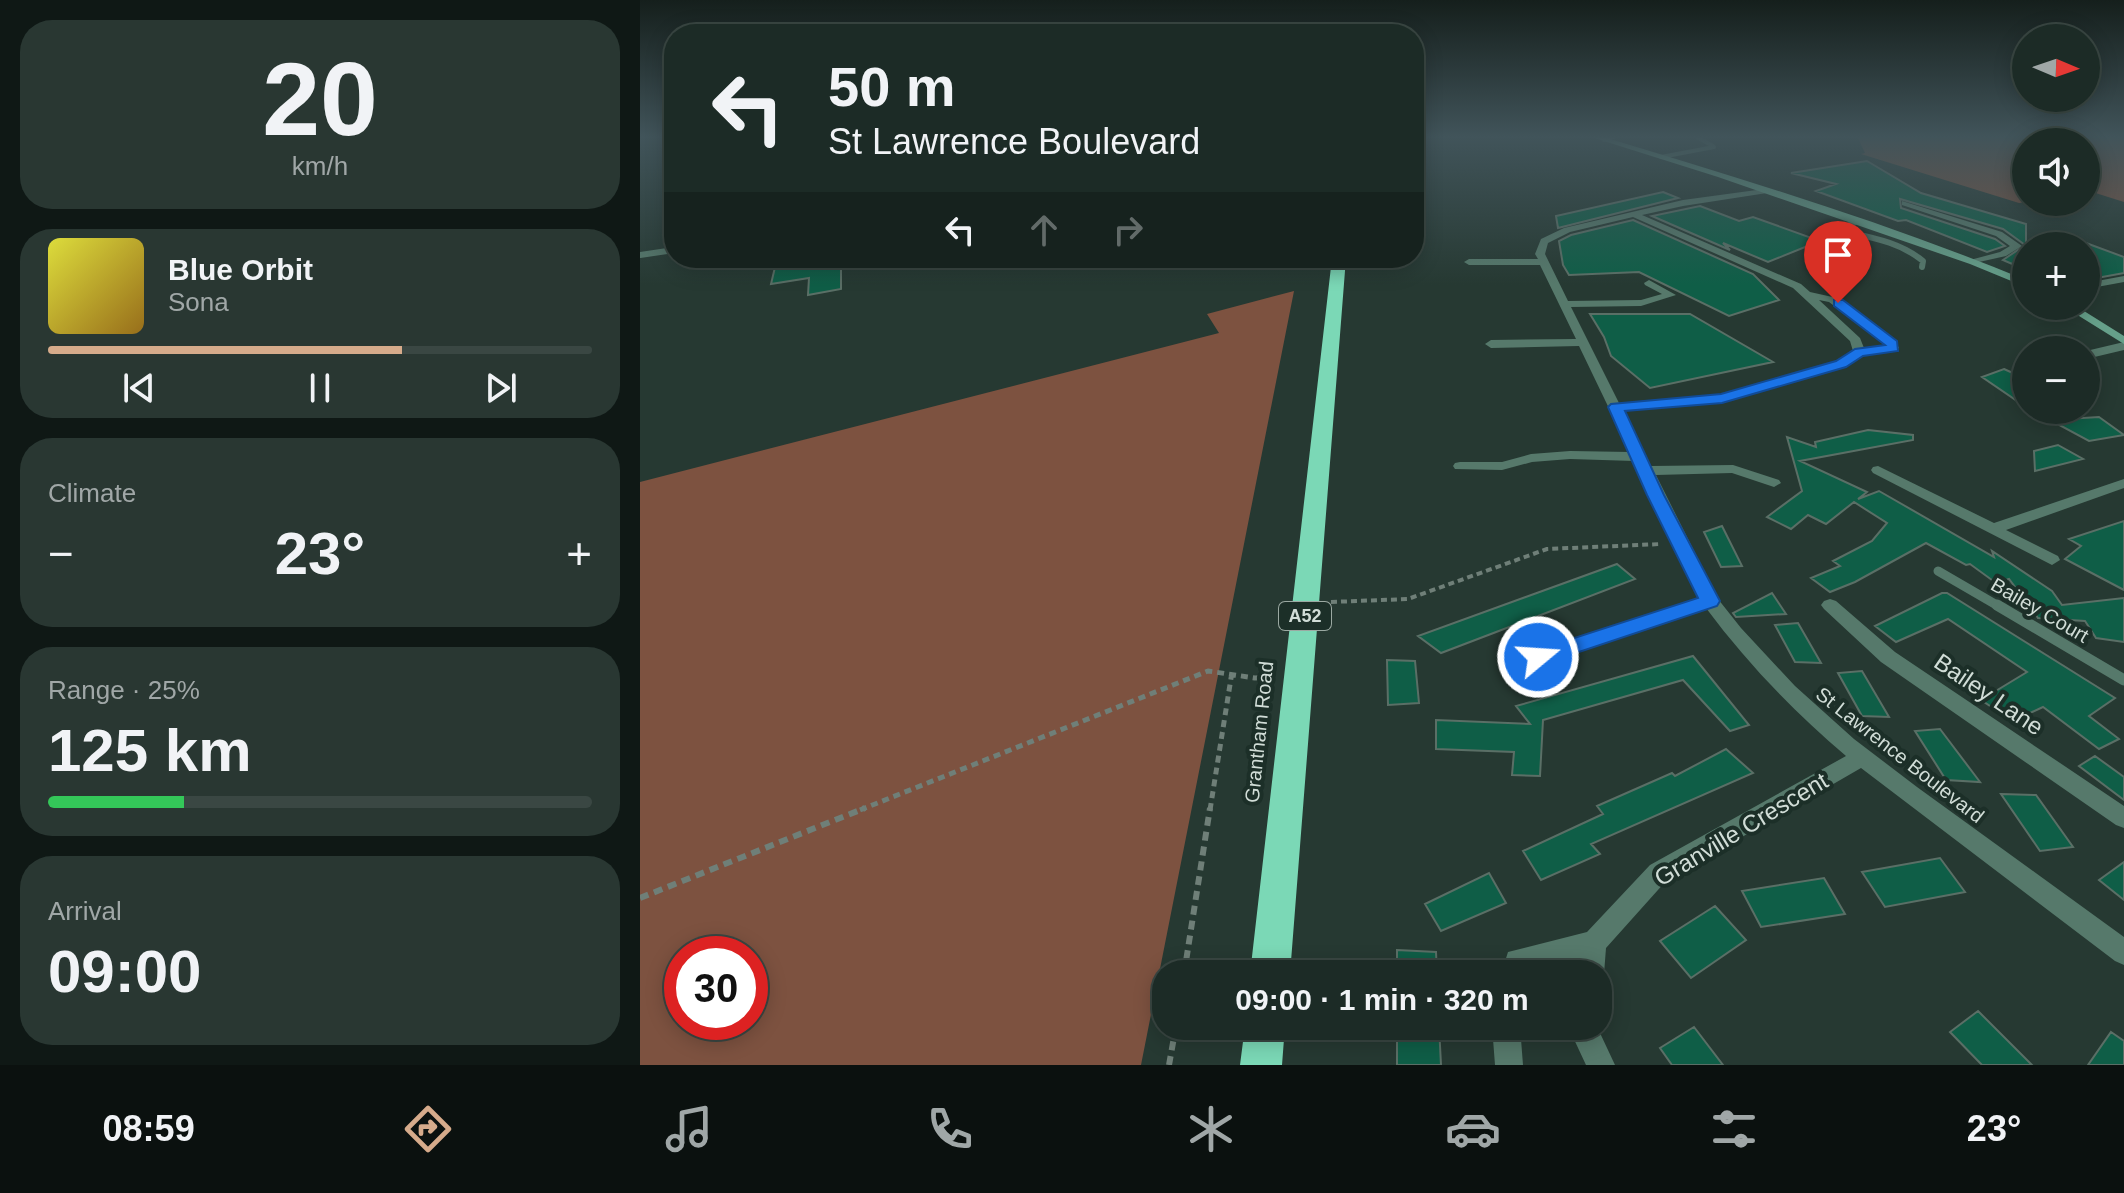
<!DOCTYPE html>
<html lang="en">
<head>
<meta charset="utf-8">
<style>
	:root { --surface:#1c2b26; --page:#293732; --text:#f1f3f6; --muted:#a0a7a7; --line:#3a4743; --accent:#d6ab8b }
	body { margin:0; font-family:Arial,sans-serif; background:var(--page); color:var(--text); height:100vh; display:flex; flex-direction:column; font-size:30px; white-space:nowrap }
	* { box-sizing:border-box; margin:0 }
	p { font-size:26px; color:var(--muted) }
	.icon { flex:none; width:44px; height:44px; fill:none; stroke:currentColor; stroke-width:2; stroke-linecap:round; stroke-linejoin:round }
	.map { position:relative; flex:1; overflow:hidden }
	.side { display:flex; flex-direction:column; gap:20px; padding:20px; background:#0f1815; width:640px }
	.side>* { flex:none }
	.guide { position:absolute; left:24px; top:24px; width:760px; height:244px; border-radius:32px; box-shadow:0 4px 20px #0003,0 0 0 2px var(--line); background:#1c2b26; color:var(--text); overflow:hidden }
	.needle { width:52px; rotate:92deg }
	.fabs { position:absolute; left:1372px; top:24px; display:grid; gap:16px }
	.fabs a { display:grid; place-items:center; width:88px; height:88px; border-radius:50%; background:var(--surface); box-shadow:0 4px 20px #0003,0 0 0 2px var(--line); font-size:40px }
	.speed { position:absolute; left:24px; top:936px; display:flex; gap:16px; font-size:40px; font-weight:700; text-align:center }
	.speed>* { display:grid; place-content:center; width:104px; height:104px; border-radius:50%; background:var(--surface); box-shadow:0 4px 20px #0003,0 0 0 2px var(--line); line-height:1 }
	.speed .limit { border:12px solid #d22; background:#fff; color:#111 }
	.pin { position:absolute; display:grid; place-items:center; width:68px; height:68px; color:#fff; margin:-82px -34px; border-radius:50% 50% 50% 0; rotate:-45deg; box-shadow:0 0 8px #0007 }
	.pin .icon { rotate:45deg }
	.me { position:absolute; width:88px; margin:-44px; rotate:72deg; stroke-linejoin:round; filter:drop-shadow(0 0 6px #0008) }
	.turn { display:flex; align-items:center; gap:28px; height:168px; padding:0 32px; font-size:36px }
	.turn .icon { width:104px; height:104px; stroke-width:2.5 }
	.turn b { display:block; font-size:56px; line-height:68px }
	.lanes { display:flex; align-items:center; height:76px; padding:0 32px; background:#0003; justify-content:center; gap:40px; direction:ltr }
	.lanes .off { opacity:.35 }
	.big { font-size:60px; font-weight:700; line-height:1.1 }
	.side .card { flex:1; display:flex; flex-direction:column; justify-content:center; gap:12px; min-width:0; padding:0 28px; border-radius:32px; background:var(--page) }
	.side .dial { align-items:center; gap:0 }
	.dial b { font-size:104px; line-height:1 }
	.song { display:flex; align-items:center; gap:24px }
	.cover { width:96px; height:96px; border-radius:12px; background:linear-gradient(135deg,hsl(60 70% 55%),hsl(40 70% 35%)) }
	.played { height:8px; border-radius:4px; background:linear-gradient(90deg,var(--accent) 65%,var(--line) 65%) }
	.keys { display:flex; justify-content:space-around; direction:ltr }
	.heat { display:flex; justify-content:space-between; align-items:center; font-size:44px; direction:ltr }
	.charge { height:12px; border-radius:6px; background:linear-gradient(90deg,#34c759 25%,var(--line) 0) }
	.trip { position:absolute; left:512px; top:960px; width:460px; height:80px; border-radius:32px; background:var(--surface); box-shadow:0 4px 20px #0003,0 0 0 2px var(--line); font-weight:700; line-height:80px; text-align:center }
	.menu { display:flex; height:128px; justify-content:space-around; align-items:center; background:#0b110f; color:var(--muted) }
	.menu .icon { width:56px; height:56px }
	.menu .active { color:var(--accent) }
	.menu b { font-size:36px; color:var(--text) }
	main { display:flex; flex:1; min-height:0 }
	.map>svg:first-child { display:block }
</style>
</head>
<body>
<main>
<section class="side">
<div class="card dial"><b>20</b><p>km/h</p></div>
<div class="card">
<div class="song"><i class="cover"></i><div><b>Blue Orbit</b><p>Sona</p></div></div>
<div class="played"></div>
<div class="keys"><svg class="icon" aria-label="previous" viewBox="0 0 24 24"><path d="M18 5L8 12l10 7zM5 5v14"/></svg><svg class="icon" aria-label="pause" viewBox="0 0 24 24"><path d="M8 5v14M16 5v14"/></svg><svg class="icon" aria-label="next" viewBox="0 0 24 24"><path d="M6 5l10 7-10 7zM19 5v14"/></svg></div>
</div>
<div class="card"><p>Climate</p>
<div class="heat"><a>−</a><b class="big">23°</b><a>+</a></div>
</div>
<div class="card"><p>Range · 25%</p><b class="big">125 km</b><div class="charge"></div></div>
<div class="card"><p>Arrival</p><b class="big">09:00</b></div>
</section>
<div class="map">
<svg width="1484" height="1065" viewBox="0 0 1484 1065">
	<rect width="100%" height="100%" fill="#263932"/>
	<!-- green -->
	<path fill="#7d5240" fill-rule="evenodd" d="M1217 136H1484V202L1446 190V142H1386V202L1379 203 1221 154 1225 153Z
		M654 291 501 1065H0V482L579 333 567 314ZM42 954H110V1022H42Z"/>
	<!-- building -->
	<path fill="#0f5e47" stroke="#5a6f66" stroke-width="2" d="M1227 161 1281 193 1386 224V270L1363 260 1385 245 1363 229 1260 199 1261 208 1355 239 1365 246 1347 252 1266 220 1258 221 1176 191 1196 184 1151 173Z
		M1023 192 1038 198 918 228 916 216Z
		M1060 206 1099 221 1113 217 1180 241 1128 262 1083 243 1090 250 1012 216Z
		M993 220 1113 274 1139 300 1089 316 999 272 929 275 923 265 919 241 931 235Z
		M1446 243 1484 257V273L1446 280Z
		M133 258H201V289L168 295 169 278 131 284 136 263Z
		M950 314H1050L1133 362 1010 388 971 356 964 337Z
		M1364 369 1386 379V407L1342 377Z
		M1459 417 1484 435 1449 441 1410 420Z
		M1228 430 1273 435V440L1160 461 1227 492 1218 499 1239 491 1354 557 1352 551 1412 591 1422 605 1484 598V642L1456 638 1445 621 1398 618 1369 579 1356 583 1330 564 1326 565 1286 543 1215 582 1190 592 1171 578 1200 566 1193 561 1232 541 1247 523 1214 502 1186 524 1168 515 1151 529 1127 517 1162 491 1147 437 1176 447 1175 442Z
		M1418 445 1443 459 1395 471 1394 451Z
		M1484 521V590L1425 559 1441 546 1429 539Z
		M1082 526 1102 566 1081 567 1064 532Z
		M977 564 995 579 801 653 778 636Z
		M1132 593 1146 614 1096 617 1093 613Z
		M1302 593H1307L1475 698 1449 716 1479 739 1459 749 1403 707 1373 721 1341 700 1387 672 1308 619 1256 642 1235 626Z
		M1158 623 1181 663 1155 662 1135 625Z
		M1053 656 1109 725 1090 731 1043 680 903 720 900 776 872 775 874 752 796 749V720L890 724 876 706Z
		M747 660 775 661 779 703 748 705Z
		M1222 671 1249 717 1222 716 1198 673Z
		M1300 729 1340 782 1306 780 1275 731Z
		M1086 749 1113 773 951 844 960 854 901 880 883 851 963 814 957 806 1032 773 1035 776Z
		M1455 756 1484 777V800L1439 766Z
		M1361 794 1396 795 1433 847 1400 851Z
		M1300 858 1325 892 1245 907 1222 872Z
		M1484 862V900L1459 880Z
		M849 873 866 903 801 931 785 904Z
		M1184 878 1205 914 1121 927 1102 891Z
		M1075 906 1106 940 1051 978 1020 941Z
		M757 950 796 952 797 974H757Z
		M1338 1011 1392 1065H1342L1310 1032Z
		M757 1026H799L801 1065H757Z
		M1054 1027 1083 1065H1032L1020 1048Z
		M1471 1032 1484 1041V1065H1448Z"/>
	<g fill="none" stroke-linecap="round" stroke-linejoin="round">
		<!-- path-far2 -->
		<path stroke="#6f7f78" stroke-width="4" stroke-dasharray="6 4" stroke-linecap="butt" d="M691 602 768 599 907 549 1021 544"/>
		<!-- path-far1 -->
		<path stroke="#6f7f78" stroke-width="5" stroke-dasharray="7 5" stroke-linecap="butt" d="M220 810 568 671 615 678 632 677
			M570 810 592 672"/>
		<!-- path -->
		<path stroke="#6f7f78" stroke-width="6" stroke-dasharray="9 6" stroke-linecap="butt" d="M0 898 225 808
			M544 974 570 808
			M529 1065 536 1026"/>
		<!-- lane-far3 -->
		<path stroke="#56796b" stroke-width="4" d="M1055 136 1073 146
			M964 140 976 136
			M1021 157 1074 147"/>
		<!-- lane-far2 -->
		<path stroke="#56796b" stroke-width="6" d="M1214 223 1198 230C1228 237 1259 241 1283 261L1282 267
			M0 255 34 250"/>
		<!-- lane-far1 -->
		<path stroke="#56796b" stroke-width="9" d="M1298 571 1360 607"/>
		<!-- lane -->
		<path stroke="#56796b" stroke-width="11" d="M1357 605 1484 680"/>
		<!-- street -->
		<path fill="#56796b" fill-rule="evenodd" d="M1124 189 1127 193 1043 206 1002 215 1161 284 1170 292 1197 298 1256 342 1259 348 1253 352 1222 355 1205 367 1082 402 983 410 1011 466 1093 465 1139 480 1141 483 1134 487 1092 473 1016 475 1078 599 1101 628 1155 686 1214 739 1277 787 1484 937V965L1475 961 1221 768 1026 881 966 948 964 974 960 983 958 984V974H938L940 959 888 971 887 974H861L868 952 947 932 1010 865 1206 756C1154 712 1107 663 1066 608L905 662H891L889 657 891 652 1060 598 994 461 930 459 892 462 862 470 815 469 813 466 815 463 820 462H862L891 454 930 451 990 452 939 346 851 348 845 344 851 340 936 339 900 265H829L824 262 829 259H898L895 254 901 239 924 228 1043 200ZM993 217 1153 288 1210 341 1213 351 1197 361 1081 394 979 403 931 307 1001 306 1036 295 1009 280 1004 283 1005 285 1022 294 1001 300 928 301 905 254 908 243 930 232ZM1179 300 1189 302 1246 345 1224 348 1220 338Z
			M1262 201 1362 232 1382 246 1366 256 1330 264V260L1360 252 1370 246 1356 236 1262 205Z
			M1484 276V282L1446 289V283Z
			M1484 342V350L1446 359V351Z
			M1238 466 1354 523 1484 479V488L1366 530 1418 556 1420 560 1412 565 1233 473 1231 470 1233 467Z
			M1190 599 1196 601 1255 652 1484 806V828L1476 825 1241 662 1184 609 1181 605 1184 601Z
			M958 1020 960 1033 975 1065H946L932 1035 933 1026H958Z
			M852 1026H880L883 1065H855Z"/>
		<!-- secondary -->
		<path fill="#66a08a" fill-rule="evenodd" d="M948 136H960C1103 179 1248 223 1386 280V287L1330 264 1078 177Z
			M1423 306H1436L1484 336V344Z"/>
		<!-- highway -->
		<path fill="#7bd8b6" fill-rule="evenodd" d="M692 258H706L650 974H610Z
			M605 1026H645L642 1065H600Z"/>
	</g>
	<!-- sky -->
	<linearGradient id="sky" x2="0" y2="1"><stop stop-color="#151f1c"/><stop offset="0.48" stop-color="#41545a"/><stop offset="1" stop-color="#41545a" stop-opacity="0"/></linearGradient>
	<rect width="1484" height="285" fill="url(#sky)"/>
	<!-- route -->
	<path fill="#1a73e8" stroke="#114b97" stroke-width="2" d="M1194 300H1203L1257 341 1258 351 1223 356 1206 367 1082 403 985 411 1024 495 1080 601 1077 606 906 663H891L888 657 891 652 1058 598 1007 495 968 407 971 404 1081 394 1196 361 1215 349 1245 345 1194 306Z"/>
	<g text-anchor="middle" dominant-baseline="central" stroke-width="8" stroke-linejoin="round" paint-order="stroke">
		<!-- shield labels -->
		<rect fill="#1c2f28" stroke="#9ba9a2" stroke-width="2" x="639" y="602" width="52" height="28" rx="6"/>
		<g font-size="18" font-weight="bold" fill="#d1ddd7">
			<text x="665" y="616">A52</text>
		</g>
		<!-- street labels -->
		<g font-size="20" fill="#d1ddd7" stroke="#1c2f28">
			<text transform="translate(1400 610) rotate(30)">Bailey Court</text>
			<text transform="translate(619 732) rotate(-84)">Grantham Road</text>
			<text transform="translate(1260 755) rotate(38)">St Lawrence Boulevard</text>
		</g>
		<!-- near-street labels -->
		<g font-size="24" fill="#d1ddd7" stroke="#1c2f28">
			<text transform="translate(1349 694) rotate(34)">Bailey Lane</text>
			<text transform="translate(1101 829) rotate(-31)">Granville Crescent</text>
		</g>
	</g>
</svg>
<div class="fabs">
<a><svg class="needle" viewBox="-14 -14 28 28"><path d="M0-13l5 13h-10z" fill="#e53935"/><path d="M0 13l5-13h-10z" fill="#a0a7a7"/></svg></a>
<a><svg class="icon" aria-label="sound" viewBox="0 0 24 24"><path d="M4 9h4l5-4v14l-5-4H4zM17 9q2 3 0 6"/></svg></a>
<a>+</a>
<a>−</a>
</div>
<div class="speed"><div class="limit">30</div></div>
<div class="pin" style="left:1198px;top:303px;background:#d93025"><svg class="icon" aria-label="arrive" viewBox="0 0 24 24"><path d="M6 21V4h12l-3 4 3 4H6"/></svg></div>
<svg class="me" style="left:898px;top:657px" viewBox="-20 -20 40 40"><circle r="17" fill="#1a73e8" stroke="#fff" stroke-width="3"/><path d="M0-11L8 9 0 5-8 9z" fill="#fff"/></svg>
<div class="trip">09:00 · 1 min · 320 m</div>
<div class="guide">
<div class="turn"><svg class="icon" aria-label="left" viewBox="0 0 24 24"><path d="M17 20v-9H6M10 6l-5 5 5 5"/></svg><div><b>50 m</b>St Lawrence Boulevard</div></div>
<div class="lanes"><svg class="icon" aria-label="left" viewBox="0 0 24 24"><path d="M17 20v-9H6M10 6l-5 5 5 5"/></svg><svg class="icon off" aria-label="ahead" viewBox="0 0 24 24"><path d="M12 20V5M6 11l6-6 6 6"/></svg><svg class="icon off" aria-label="right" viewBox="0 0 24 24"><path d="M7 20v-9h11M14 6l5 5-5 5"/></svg></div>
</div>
</div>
</main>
<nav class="menu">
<b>08:59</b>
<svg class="icon active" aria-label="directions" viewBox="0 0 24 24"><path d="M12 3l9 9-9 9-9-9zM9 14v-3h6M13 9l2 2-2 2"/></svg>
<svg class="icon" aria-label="music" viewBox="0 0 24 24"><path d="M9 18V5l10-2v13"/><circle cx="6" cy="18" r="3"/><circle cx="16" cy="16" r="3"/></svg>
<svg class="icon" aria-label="phone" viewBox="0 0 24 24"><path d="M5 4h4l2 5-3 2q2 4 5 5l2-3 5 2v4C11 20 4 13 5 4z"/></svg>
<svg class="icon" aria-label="climate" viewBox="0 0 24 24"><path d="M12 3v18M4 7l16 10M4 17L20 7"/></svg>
<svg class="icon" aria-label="car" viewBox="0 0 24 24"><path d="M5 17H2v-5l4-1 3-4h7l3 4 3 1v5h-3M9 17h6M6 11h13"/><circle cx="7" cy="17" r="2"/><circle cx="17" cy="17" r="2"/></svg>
<svg class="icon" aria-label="filters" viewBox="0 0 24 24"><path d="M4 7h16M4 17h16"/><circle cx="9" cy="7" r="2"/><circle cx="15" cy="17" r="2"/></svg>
<b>23°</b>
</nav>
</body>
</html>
